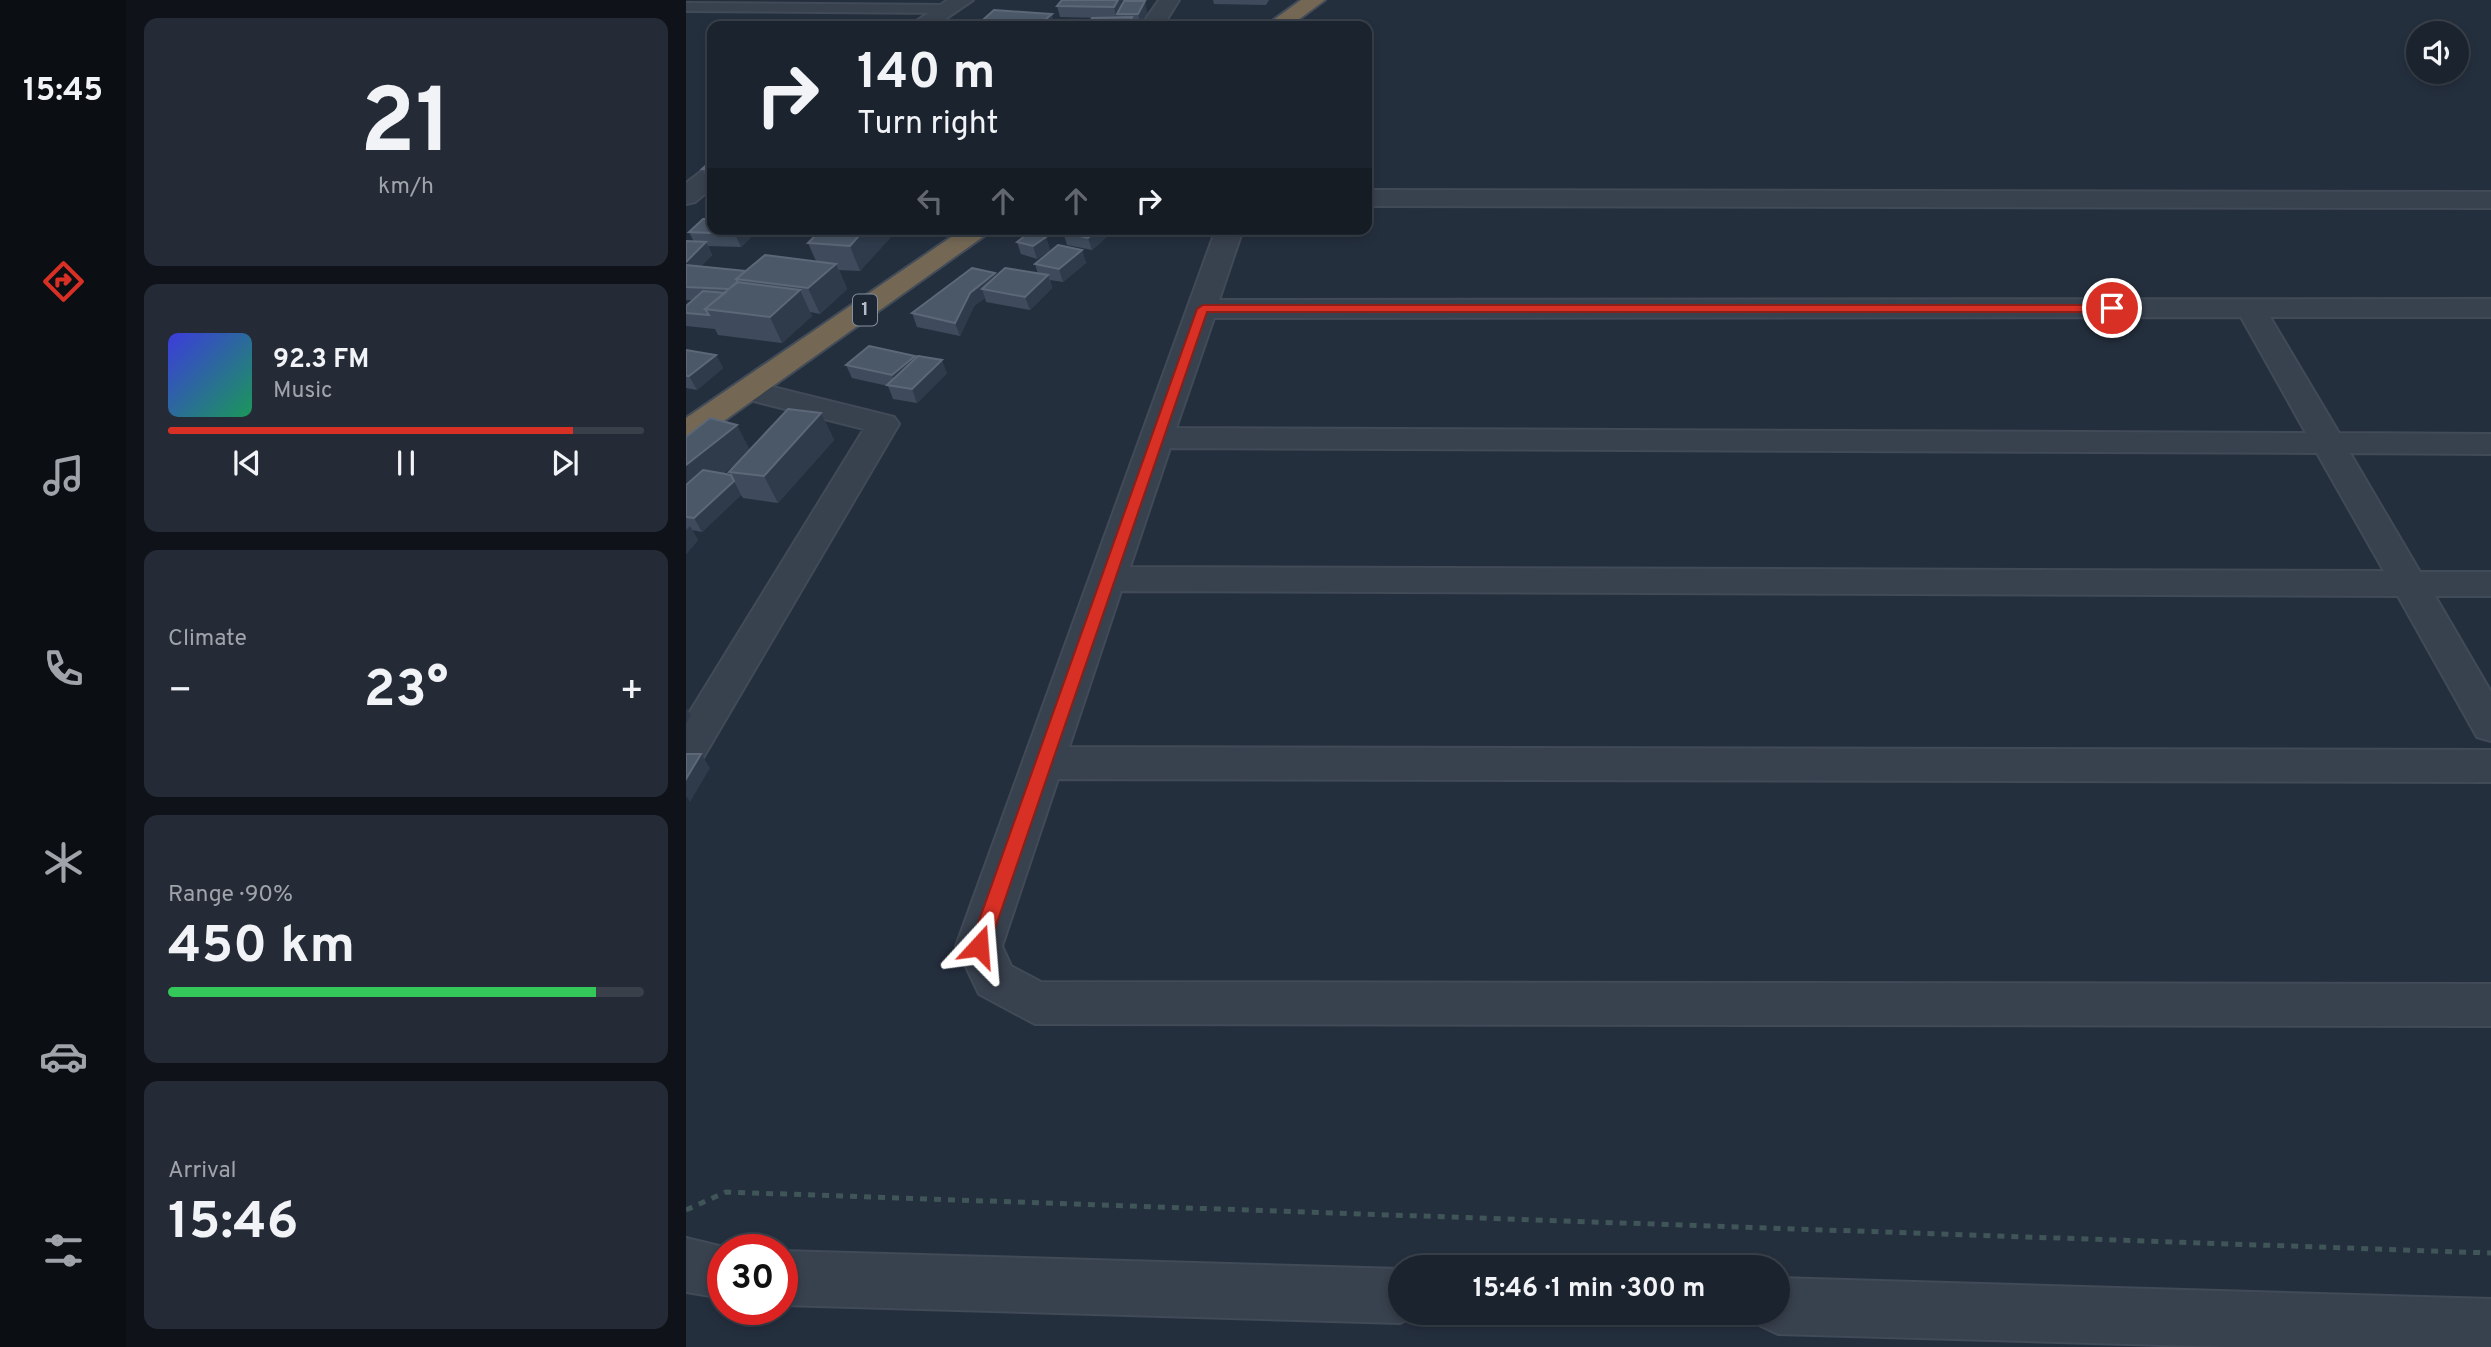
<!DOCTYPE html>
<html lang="en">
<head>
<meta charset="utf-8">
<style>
	:root { --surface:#1b232e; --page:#242b36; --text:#f1f3f6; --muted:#a0a4aa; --line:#39404a; --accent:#d93025 }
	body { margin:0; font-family:Overpass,sans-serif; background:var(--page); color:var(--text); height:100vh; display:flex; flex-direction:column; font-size:26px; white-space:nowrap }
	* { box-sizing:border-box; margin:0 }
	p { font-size:23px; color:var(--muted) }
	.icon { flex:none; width:38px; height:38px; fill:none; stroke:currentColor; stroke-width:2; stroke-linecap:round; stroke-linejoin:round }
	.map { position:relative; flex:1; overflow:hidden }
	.panel { display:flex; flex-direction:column; gap:18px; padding:18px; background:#0f1319; width:560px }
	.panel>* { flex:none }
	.top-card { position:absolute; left:21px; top:21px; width:665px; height:214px; border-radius:14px; box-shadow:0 4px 10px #0003,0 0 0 2px var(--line); background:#1b232e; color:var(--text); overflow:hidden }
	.buttons { position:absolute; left:1720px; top:21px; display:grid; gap:14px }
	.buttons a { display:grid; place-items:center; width:63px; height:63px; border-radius:50%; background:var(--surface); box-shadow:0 4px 10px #0003,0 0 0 2px var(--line); font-size:35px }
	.speed { position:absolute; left:21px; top:1234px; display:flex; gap:14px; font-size:35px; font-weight:700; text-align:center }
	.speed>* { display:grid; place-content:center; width:91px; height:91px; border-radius:50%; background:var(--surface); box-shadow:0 4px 10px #0003,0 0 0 2px var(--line); line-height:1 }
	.speed .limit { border:10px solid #d22; background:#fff; color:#111 }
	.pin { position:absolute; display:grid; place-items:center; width:60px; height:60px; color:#fff; margin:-30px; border:4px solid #fff; border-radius:50%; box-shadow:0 2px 7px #0007 }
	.me { position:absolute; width:77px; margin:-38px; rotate:19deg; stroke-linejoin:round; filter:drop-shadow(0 0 5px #0008) }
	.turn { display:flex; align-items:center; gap:24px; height:147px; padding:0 35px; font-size:32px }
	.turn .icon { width:91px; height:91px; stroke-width:2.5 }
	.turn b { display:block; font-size:49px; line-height:60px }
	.lanes { display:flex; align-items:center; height:66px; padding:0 35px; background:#0003; justify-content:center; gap:35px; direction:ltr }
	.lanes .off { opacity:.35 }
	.big { font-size:52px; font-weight:700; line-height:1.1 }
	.panel .tile { flex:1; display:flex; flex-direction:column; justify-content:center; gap:10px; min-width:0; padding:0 24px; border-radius:14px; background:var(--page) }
	.panel .dial { align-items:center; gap:0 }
	.dial b { font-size:91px; line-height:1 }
	.song { display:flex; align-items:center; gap:21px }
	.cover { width:84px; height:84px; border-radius:10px; background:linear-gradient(135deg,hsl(240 70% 55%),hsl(150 70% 35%)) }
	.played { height:7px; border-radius:4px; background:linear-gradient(90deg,var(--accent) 85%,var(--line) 85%) }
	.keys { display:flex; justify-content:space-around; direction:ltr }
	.heat { display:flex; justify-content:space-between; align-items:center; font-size:38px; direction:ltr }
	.charge { height:10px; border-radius:5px; background:linear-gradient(90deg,#34c759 90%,var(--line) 0) }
	.trip { position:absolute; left:702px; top:1255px; width:402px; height:70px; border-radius:35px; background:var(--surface); box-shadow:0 4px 10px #0003,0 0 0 2px var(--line); font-weight:700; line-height:70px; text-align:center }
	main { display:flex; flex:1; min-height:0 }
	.tab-bar { display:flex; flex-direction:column; width:126px; justify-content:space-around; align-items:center; background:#0b0e12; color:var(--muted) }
	.tab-bar .icon { width:49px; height:49px }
	.tab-bar .current { color:var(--accent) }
	.tab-bar b { font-size:32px; color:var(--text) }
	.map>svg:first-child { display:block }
</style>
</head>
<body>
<main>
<nav class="tab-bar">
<b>15:45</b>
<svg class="icon current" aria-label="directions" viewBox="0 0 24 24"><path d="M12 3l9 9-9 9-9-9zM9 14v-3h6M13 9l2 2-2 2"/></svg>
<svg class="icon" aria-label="music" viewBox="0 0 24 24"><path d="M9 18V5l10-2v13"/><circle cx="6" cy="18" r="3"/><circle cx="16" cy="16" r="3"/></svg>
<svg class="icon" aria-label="phone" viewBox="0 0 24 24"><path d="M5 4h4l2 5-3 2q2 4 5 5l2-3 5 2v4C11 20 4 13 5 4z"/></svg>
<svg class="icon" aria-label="climate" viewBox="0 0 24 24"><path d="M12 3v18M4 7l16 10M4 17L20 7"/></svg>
<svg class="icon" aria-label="car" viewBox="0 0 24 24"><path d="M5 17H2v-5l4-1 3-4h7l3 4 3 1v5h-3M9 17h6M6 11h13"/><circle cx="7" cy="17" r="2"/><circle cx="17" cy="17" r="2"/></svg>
<svg class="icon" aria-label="filters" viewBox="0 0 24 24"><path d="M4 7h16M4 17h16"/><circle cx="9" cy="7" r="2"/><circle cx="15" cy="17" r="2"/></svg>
</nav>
<section class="panel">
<div class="tile dial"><b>21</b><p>km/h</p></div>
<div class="tile">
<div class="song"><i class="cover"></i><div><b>92.3 FM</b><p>Music</p></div></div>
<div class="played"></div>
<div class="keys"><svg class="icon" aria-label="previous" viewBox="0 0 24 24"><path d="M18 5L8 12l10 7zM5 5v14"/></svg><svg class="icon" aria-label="pause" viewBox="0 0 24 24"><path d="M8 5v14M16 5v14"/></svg><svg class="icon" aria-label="next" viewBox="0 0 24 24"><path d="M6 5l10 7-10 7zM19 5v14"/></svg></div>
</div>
<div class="tile"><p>Climate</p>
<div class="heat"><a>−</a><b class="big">23°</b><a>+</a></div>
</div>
<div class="tile"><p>Range · 90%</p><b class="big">450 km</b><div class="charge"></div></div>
<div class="tile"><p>Arrival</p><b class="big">15:46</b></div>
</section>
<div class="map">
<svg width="1805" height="1347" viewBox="0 0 1805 1347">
	<rect width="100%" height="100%" fill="#242f3e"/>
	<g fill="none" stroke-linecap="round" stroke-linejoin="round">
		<!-- lane casing -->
		<g stroke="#414a57" stroke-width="4">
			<path id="lane" d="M0 3 261 5 268 9 261 13 0 11Z"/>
		</g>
		<!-- street casing -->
		<g stroke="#414a57" stroke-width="4">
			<path id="street" d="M262 0H287L249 26H223Z
				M473 0H493L477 26H455Z
				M26 167V188L9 202 0 204V183L17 170Z
				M681 190 1805 192V208L681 206Z
				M530 229H557L533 300 1805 299V317H1584L1653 433 1805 434V454L1664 453 1734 572H1805V596H1749L1805 692V741L1791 737 1712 596 435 591 383 747 1805 750V782L372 779 316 946 325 966 355 982 1805 984V1026L349 1024 293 994 270 946ZM1555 317 1620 433 490 428 528 318ZM484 448 1631 453 1698 571 444 567Z
				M63 381 208 417 213 424 14 763 0 767V718L178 429 52 397 47 390 52 383Z
				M0 1238 50 1250H37V1298L0 1292Z
				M96 1251 714 1269V1312H735L714 1323 96 1305Z
				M1092 1278 1805 1299V1347H1544L1092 1334 1073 1325 1067 1312H1092Z"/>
		</g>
		<!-- highway casing -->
		<g stroke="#434c59" stroke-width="4">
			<path id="highway" d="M615 0H639L604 26H579Z
				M277 229H308L11 440 0 443V418Z"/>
		</g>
		<!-- path -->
		<path stroke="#3f5557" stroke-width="5" stroke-dasharray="7 7" stroke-linecap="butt" d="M0 1210 40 1192 1805 1253"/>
		<!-- lane -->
		<use href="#lane" fill="#38414e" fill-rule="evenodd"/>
		<!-- street -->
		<use href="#street" fill="#38414e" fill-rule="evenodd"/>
		<!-- highway -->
		<use href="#highway" fill="#746855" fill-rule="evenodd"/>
	</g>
	<!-- wall -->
	<path fill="#3f4b5c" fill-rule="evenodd" d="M376 0H437L434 1 435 7 461 12 455 26H402L415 18 374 17 371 6Z
		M527 0H583L580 5 528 4Z
		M26 160V191L16 169Z
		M212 229 174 271 153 270 161 289 134 314 124 312 126 316 96 343 32 335 29 329 0 326V306L7 300H0V241L8 242 3 232 69 233 55 247 22 246 26 255 15 266 60 271 130 261 122 243Z
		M218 229H256L247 236 218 230Z
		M377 232 423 235 406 250 381 245Z
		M360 237 364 250 351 259 335 254 331 242Z
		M396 250 400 263 377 282 364 280 366 288 344 310 300 302 299 298 288 306 274 336 231 327 226 313 309 273 310 276 352 274 349 264Z
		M0 350 30 355 37 368 11 390 0 388Z
		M229 356V358L261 373 231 403 207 399 202 386 166 378 160 365Z
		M135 413 148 440 92 503 57 498 55 495 16 532 6 530 12 540 0 554V437L64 450ZM52 462 43 472 45 475 37 474Z"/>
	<!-- shaded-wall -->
	<path fill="#2f3b4b" d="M432 0H434L436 10 431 14 430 18 428 7Z
		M459 1 461 12 455 26 452 14Z
		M366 14 369 26H355L354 24Z
		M446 17 448 26H442Z
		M54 229H67L69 233 55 247 49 234Z
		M179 229H212L174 271 164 246Z
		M244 229H256L247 236Z
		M412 229H422L423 235 406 250 402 238Z
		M360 237 364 250 351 259 347 246Z
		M20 242 26 255 4 277 0 270V262Z
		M396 250 400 263 377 282 373 269Z
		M150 264 161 289 134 314 122 288Z
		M309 273 313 286 296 289 299 298 288 306 274 336 269 323 284 293Z
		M362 275 366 288 344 310 339 297Z
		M114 290 126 316 96 343 84 317Z
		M30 355 37 368 11 390 3 376Z
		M229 356 234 370 211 387 206 375Z
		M256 360 261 373 231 403 226 389Z
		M135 413 148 440 92 503 78 476Z
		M51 425 65 452 0 504V465Z
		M48 481 55 495 16 532 8 518Z
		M4 526 12 540 0 554V530Z
		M0 708 5 715 0 724Z
		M15 754 24 768 4 802 0 796V779Z"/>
	<!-- building -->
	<path fill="#4b5868" stroke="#5c6777" stroke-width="2" d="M376 0H432L428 7 371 6Z
		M438 1H459L452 14H431Z
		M308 10 366 14 354 24 345 23 350 25 349 26H290Z
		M446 17 442 26H402L406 18Z
		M365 20 400 21 395 26H360Z
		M26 160V169H16Z
		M17 219H26V229H54L49 234 3 232Z
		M136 229H179L164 246 122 243Z
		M381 229H412L402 238 377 232Z
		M344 232 360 237 347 246 331 242Z
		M0 241 20 242 0 262Z
		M372 245 396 250 373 269 349 264Z
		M79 255 150 264 122 288 50 279Z
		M0 265 60 271 50 279 52 282 43 289 0 287Z
		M286 268 309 273 284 293 269 323 226 313Z
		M319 268 362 275 339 297 296 289Z
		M51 282 114 290 84 317 19 309Z
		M17 291 39 293 19 309 23 315 0 313V306Z
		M183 346 229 356 206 375 160 365Z
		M0 350 30 355 3 376H0Z
		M232 356 256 360 226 389 201 385Z
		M102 409 135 413 78 476 43 472Z
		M24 418 51 425 0 465V437Z
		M17 470 45 475 48 481 8 518 0 517V485Z
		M0 754H15L0 779Z"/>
	<!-- route -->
	<path fill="#d93025" stroke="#8d1f18" stroke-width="2" d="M517 305H1426L1432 308 1426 312H521L303 946 300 951H287L284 946 511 309Z"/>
	<g text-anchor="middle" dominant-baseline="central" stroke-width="7" stroke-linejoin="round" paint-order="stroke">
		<!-- shield labels -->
		<rect fill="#1d2633" stroke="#878f9c" stroke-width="2" x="167" y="294.5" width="24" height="31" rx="5"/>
		<g font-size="19" font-weight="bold" fill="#b4bcc9">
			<text x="179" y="310">1</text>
		</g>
	</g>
</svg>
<div class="buttons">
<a><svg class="icon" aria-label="sound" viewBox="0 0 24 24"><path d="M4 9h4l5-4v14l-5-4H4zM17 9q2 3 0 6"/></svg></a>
</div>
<div class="speed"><div class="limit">30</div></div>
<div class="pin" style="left:1426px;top:308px;background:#d93025"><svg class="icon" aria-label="arrive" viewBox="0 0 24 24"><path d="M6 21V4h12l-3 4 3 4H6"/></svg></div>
<svg class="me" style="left:293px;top:946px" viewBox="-20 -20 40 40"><path d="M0-17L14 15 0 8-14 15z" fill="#d93025" stroke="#fff" stroke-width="4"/></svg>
<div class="trip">15:46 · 1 min · 300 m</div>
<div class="top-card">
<div class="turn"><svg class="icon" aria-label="right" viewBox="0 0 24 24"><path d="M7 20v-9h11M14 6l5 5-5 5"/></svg><div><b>140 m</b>Turn right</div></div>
<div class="lanes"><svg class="icon off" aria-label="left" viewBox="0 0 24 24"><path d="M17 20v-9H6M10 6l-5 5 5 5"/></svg><svg class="icon off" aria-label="ahead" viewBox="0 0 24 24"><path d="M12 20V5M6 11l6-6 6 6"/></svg><svg class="icon off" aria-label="ahead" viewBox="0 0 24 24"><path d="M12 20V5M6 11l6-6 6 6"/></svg><svg class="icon" aria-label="right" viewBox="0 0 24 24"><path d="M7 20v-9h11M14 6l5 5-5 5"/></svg></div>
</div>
</div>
</main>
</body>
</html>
